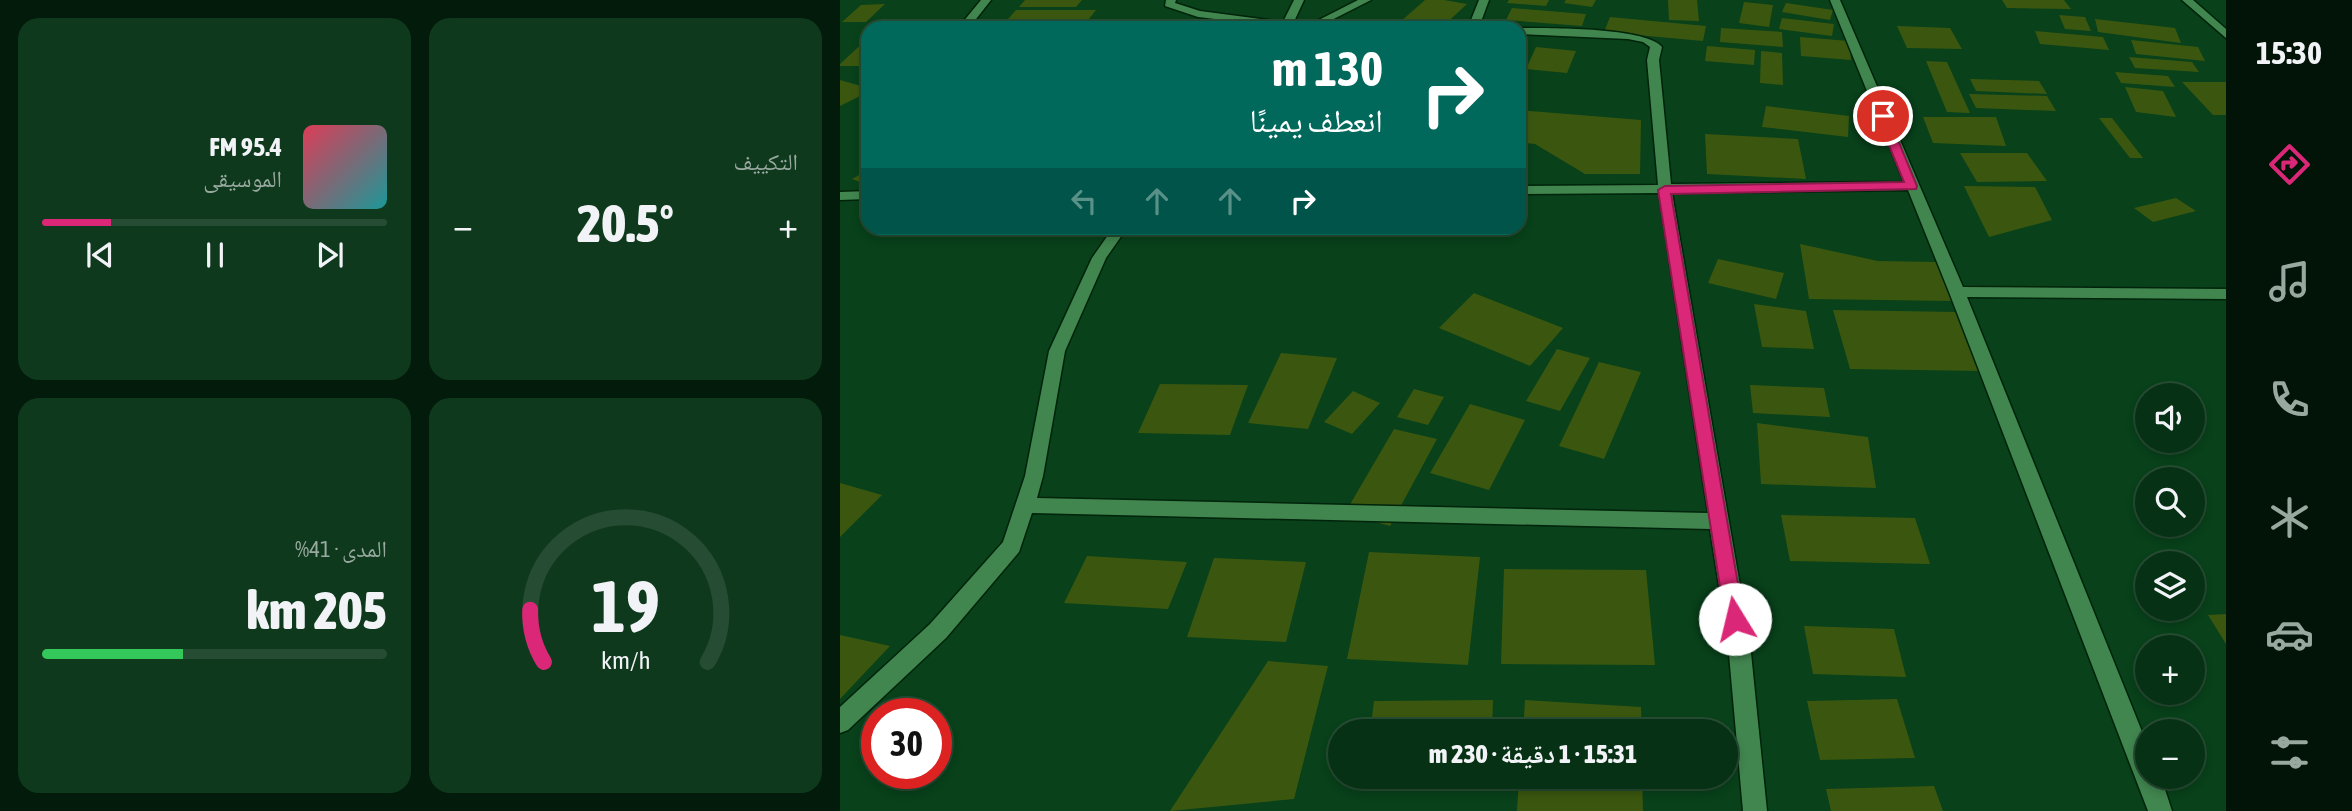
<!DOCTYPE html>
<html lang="ar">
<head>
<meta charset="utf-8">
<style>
	:root { --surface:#063114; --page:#0f391d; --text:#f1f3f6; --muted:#98a9a0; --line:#274c34; --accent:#db2777 }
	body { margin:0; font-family:"Asap Condensed","Noto Naskh Arabic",sans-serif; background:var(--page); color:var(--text); direction:rtl; height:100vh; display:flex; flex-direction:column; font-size:26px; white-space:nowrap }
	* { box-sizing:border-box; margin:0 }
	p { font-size:23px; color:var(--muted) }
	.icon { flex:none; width:38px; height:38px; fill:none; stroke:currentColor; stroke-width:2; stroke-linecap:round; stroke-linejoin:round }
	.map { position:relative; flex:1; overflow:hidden; direction:ltr }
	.details { display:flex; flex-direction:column; gap:18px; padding:18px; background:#031b0b; width:840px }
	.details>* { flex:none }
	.guide { position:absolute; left:21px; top:21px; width:665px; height:214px; border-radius:21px; box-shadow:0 4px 10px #0003,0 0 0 2px var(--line); direction:rtl; background:#00695c; color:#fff; overflow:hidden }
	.fabs { position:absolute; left:1295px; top:383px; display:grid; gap:14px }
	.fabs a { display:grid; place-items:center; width:70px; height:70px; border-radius:50%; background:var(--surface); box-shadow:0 4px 10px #0003,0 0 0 2px var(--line); font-size:35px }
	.speed { position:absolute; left:21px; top:698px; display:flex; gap:14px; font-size:35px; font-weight:700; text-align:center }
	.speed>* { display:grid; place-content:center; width:91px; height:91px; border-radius:50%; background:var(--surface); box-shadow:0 4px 10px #0003,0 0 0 2px var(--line); line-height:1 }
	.speed .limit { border:10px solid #d22; background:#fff; color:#111 }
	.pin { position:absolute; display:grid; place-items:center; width:60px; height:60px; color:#fff; margin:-30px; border:4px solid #fff; border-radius:50%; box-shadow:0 2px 7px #0007 }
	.me { position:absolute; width:77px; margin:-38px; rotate:351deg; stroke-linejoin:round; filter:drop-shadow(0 0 5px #0008) }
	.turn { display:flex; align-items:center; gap:24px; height:147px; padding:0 28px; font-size:32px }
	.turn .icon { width:91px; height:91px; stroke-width:2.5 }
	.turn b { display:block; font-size:49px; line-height:60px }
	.lanes { display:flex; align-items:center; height:66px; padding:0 28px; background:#0003; justify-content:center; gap:35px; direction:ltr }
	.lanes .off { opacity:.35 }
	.big { font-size:52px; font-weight:800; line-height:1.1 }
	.details .widget { flex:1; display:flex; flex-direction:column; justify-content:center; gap:10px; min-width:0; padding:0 24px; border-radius:21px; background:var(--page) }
	.details .dial { align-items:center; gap:0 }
	.dial svg { height:182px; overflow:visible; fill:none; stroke:var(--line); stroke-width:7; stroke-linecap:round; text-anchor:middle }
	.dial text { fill:var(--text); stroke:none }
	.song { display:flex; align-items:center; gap:21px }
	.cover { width:84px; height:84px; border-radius:10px; background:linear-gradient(135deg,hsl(350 70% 55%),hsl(180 70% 35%)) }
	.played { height:7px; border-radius:4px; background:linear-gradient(90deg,var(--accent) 20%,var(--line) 20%) }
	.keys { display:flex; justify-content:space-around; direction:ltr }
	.heat { display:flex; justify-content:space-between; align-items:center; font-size:38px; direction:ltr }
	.charge { height:10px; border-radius:5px; background:linear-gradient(90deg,#34c759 41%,var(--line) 0) }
	.details .tiles { flex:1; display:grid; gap:18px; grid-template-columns:repeat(2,1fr) }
	.trip { position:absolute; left:488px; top:719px; width:410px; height:70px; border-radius:35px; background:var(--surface); box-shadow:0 4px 10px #0003,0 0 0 2px var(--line); font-weight:800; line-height:70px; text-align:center; direction:rtl }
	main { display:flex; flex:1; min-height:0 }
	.tabs { display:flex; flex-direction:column; width:126px; justify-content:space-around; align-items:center; background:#021408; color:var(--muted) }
	.tabs .icon { width:49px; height:49px }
	.tabs .selected { color:var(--accent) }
	.tabs b { font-size:32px; color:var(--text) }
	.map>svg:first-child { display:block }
</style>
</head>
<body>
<main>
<nav class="tabs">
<b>15:30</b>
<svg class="icon selected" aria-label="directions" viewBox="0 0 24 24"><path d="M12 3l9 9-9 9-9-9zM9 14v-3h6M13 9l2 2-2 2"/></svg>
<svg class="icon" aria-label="music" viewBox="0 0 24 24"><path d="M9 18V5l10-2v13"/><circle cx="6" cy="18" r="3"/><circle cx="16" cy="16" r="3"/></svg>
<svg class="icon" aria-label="phone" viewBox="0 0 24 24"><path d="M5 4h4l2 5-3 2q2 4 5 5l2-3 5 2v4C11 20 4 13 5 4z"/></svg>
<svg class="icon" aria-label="climate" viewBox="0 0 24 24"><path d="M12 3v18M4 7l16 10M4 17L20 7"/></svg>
<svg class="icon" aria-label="car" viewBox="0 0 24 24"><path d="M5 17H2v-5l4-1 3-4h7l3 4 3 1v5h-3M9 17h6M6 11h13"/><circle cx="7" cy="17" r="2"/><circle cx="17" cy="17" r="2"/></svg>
<svg class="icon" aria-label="filters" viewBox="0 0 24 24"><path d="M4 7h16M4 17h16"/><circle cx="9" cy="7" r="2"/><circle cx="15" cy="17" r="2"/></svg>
</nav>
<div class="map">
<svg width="1386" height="811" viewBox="0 0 1386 811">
	<rect width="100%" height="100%" fill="#08411a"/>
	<!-- building -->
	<path fill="#3b570f" d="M185 0H242L236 7H179Z
		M585 0H604L627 4 601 28 560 22Z
		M669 0H709L706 6 667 3Z
		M726 0H756L752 7 724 3Z
		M828 0H857L859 21 829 20Z
		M1162 0H1224L1231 9 1167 8Z
		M904 2 933 5 929 27 899 23Z
		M946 3 993 10 990 20 942 12Z
		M45 4 26 22H2L21 5Z
		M672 8 746 14 742 26 666 20Z
		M176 10H256L242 28H160Z
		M1219 15 1245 17 1251 31 1225 29Z
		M770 17 866 26 863 41 764 32Z
		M942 18 994 24 992 36 939 29Z
		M1255 19 1335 28 1341 43 1258 32Z
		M1057 26 1110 28 1122 49 1067 48Z
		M881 28 942 32 943 47 880 42Z
		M1195 31 1263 37 1269 50 1200 44Z
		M960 37 1009 41 1011 60 961 56Z
		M28 38V66H0V64Z
		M1291 40 1358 47 1365 61 1296 54Z
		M867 46 915 50 914 65 865 61Z
		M696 47 736 51 727 73 686 69Z
		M921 51 942 53 943 85 920 83Z
		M1289 57 1352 62 1359 72 1295 68Z
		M1086 61 1107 62 1130 113 1107 112Z
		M1275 72 1328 76 1335 87 1281 83Z
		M1130 79 1199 81 1207 94 1136 91Z
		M0 80 28 88V92L0 106Z
		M1342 82H1386V115H1373Z
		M1285 87 1323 91 1336 117 1296 112Z
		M1129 94 1207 96 1216 111 1136 108Z
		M926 106 1009 116 1008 137 922 127Z
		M679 110 801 120 800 174H745L695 144 679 142Z
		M1083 117H1156L1166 146 1093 143Z
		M1259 118H1272L1303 158H1290Z
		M865 134 958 139 966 179 867 174Z
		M1120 153H1187L1207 181 1137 182Z
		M28 170V185L12 179Z
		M1124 186 1195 187 1212 220 1149 237Z
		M1336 198 1356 211 1313 222 1294 208Z
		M960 244 1038 261 1098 262 1115 301 969 299Z
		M878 259 944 273 936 299 868 283Z
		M634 293 723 328 690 366 599 328Z
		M914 304 966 311 974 349 922 347Z
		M993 310 1118 312 1143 371 1010 369Z
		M717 349 750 358 720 411 686 401Z
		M441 353 497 358 468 429 408 423Z
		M759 362 801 372 764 459 719 446Z
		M320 384 408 385 390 435 298 433Z
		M910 385 984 388 990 417 913 413Z
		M574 389 604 397 588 425 557 417Z
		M513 391 540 403 512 434 484 422Z
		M630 404 685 420 649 490 590 473Z
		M917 423 1028 437 1036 488 921 484Z
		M554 429 597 439 550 526 505 513Z
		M0 483 42 495 0 537Z
		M941 515 1075 518 1090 564 950 561Z
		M529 552 640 557 628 665 507 659Z
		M247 556 347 562 328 609 224 603Z
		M374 558 466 562 446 642 347 637Z
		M664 569 806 570 815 665 661 664Z
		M1386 614V644L1368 615Z
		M964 626 1054 629 1066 677 973 674Z
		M0 635 50 646 0 699Z
		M428 661 488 666 454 799 330 811Z
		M1057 699 1075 758 980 760 967 701Z
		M653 700 652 732H530L534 701Z
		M685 700 801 707 802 732H683Z
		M524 777H651V781H523Z
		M679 777H802L803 811H677Z
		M1094 786 1103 811H991L986 789Z"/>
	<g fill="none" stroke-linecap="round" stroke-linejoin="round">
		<!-- street casing -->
		<g stroke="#00240a" stroke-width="3">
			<path id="street" d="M141 0H151L129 28H118Z
				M326 0H336L335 3 360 11 443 22 454 0H464L451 28 358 17 325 6Z
				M518 0H531L476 28H463Z
				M639 0H649L642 19 655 28H642L631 20Z
				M990 0H1000L1123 287 1386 289V299L1127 297 1307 744V777H1321L1332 811H1308L1109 292 1068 190 832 193 910 643 927 811H903L888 643 870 529 192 513 179 552 106 638 8 730 0 733V707L90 624 163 542 185 476 209 351 252 258 273 228H287L266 258 225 351 203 476 197 498 868 513 819 193 679 194V186L818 185 807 60 810 47 803 42 788 39 679 34 678 28C706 28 806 27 822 47L819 60 831 184 1064 182Z
				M1342 0H1353L1386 29V38Z
				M28 191V199L0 200V192Z"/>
		</g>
		<!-- street -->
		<use href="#street" fill="#41854f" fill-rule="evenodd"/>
	</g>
	<!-- route -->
	<path fill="#db2777" stroke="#8e194d" stroke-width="2" d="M1039 114 1048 116 1077 186 1076 189 831 194 904 619 901 625 895 627 888 625 885 619 818 190 825 186 1064 182 1037 116Z"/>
</svg>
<div class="fabs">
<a><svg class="icon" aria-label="sound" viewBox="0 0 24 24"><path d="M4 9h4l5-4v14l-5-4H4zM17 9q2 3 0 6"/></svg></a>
<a><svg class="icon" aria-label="search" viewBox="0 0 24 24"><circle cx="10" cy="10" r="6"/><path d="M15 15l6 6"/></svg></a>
<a><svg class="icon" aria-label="layers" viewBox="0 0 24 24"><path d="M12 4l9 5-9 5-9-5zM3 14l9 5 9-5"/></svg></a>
<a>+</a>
<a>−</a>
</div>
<div class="speed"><div class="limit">30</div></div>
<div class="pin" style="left:1043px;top:116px;background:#d93025"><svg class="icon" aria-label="arrive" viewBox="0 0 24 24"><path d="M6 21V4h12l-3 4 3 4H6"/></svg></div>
<svg class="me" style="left:895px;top:619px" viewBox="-20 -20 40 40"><circle r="19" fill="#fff"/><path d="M0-13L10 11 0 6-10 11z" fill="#db2777"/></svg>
<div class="trip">15:31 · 1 دقيقة · 230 m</div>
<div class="guide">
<div class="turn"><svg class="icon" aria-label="right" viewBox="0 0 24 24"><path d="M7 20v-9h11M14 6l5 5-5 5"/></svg><div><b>130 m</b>انعطف يمينًا</div></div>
<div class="lanes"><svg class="icon off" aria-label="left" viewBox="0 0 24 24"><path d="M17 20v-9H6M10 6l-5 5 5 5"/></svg><svg class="icon off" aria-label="ahead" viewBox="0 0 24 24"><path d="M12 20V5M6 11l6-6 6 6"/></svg><svg class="icon off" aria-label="ahead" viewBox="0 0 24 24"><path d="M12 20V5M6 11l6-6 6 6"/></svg><svg class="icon" aria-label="right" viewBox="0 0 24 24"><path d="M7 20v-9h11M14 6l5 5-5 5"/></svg></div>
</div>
</div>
<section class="details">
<div class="tiles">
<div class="widget"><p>التكييف</p>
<div class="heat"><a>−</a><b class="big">20.5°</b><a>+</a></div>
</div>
<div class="widget">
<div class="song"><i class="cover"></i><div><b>95.4 FM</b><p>الموسيقى</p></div></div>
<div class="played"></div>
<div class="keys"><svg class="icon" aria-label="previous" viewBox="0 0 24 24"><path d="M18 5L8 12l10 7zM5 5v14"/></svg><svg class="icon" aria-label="pause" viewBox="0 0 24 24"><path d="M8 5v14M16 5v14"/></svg><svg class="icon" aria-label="next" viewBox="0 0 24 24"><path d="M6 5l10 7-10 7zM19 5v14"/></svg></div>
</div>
<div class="widget dial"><svg viewBox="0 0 100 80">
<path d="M14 69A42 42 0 1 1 86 69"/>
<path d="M14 69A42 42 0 0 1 8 46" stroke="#db2777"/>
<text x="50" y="56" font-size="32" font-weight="700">19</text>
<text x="50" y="72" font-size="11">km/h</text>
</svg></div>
<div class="widget"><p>المدى · 41%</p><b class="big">205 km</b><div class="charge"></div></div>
</div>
</section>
</main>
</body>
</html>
